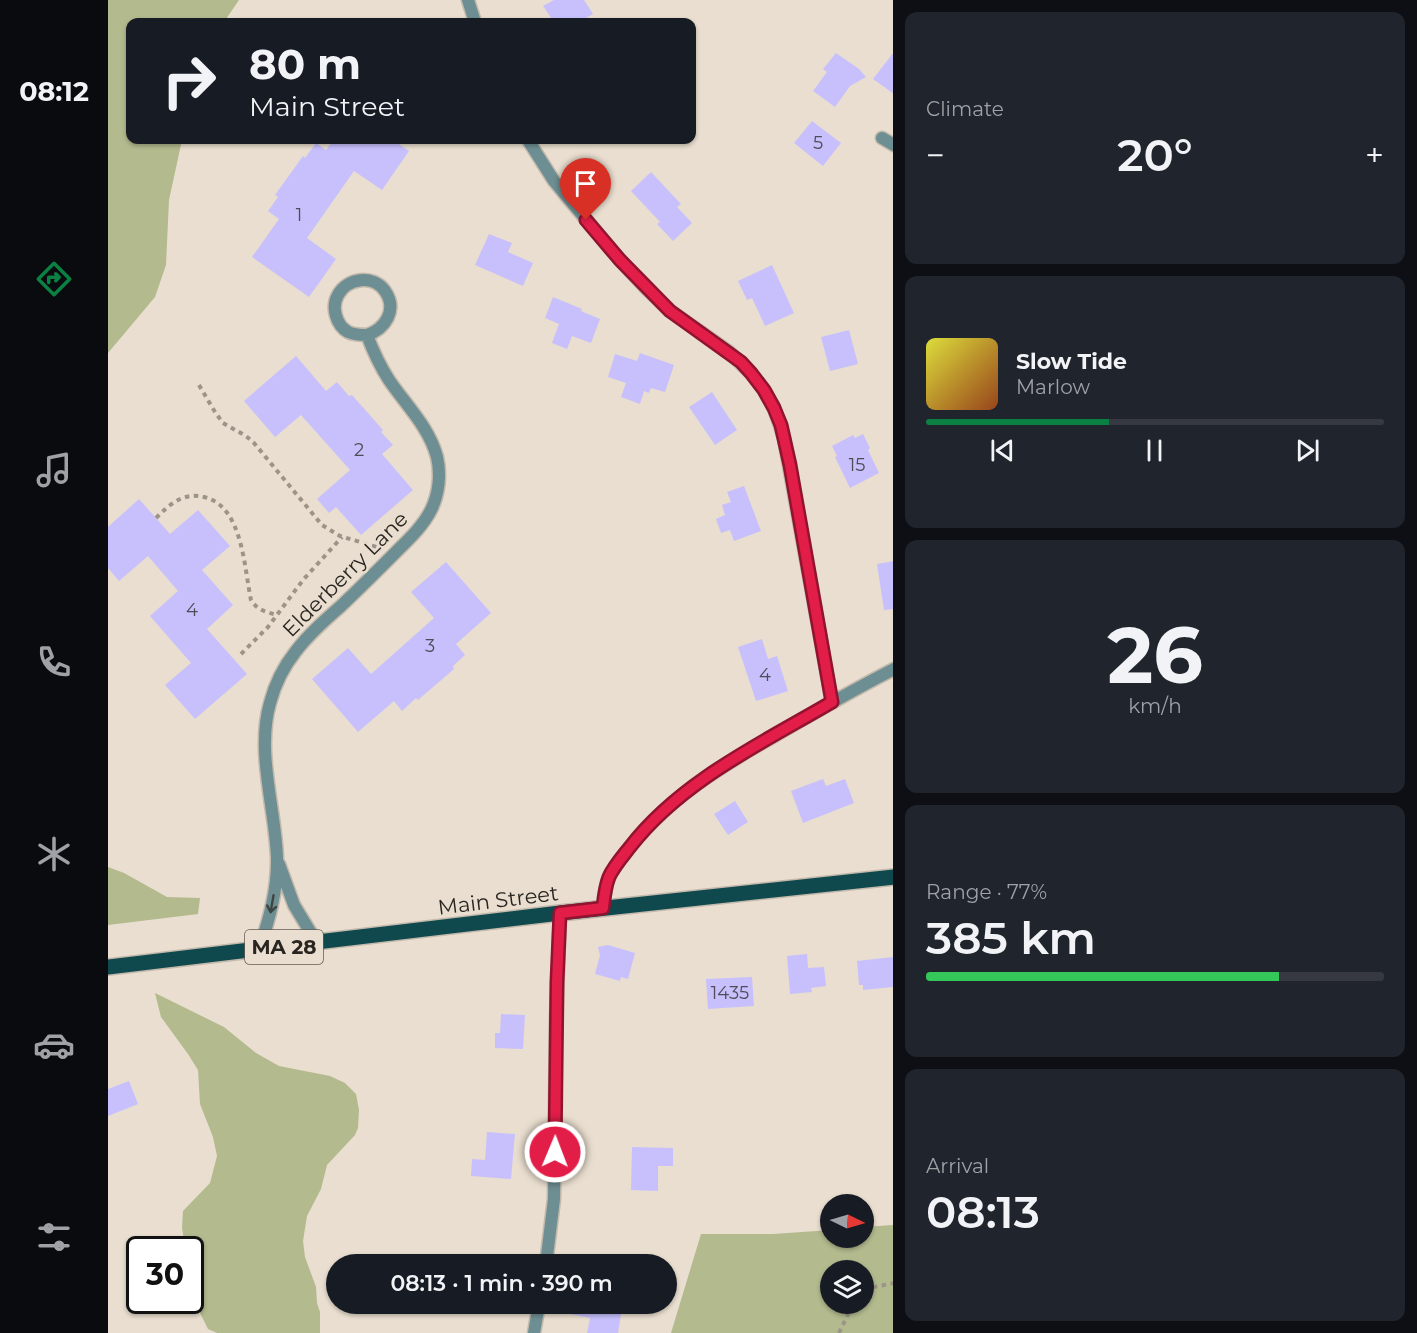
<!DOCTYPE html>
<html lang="en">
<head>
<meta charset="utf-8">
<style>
	:root { --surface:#171b24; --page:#20242c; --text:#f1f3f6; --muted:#9ea1a6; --line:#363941; --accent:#0b8043 }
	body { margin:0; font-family:Montserrat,sans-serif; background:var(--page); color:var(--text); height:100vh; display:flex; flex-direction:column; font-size:22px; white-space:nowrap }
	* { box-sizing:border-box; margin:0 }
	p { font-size:20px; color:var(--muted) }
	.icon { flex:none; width:33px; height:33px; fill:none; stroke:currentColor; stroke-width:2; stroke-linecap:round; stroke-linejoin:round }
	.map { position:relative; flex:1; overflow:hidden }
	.side { display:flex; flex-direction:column; gap:12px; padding:12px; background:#0d0f14; width:524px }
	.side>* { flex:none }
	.banner { position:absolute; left:18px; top:18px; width:570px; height:126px; border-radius:12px; box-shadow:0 2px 4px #0004; background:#171b24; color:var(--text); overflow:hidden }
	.needle { width:39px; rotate:95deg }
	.buttons { position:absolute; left:712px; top:1194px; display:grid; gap:12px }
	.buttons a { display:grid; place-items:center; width:54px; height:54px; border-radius:50%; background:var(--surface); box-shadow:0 2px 4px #0004; font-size:30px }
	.speed { position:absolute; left:18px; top:1236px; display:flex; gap:12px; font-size:30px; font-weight:700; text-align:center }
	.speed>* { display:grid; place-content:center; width:78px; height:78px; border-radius:50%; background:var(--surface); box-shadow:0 2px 4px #0004; line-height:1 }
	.speed .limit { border:3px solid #111; border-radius:9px; background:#fff; color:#111 }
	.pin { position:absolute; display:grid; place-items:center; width:51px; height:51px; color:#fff; margin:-62px -26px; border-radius:50% 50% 50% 0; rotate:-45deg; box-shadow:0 0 6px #0007 }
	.pin .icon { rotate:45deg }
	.me { position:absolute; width:66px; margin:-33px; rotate:1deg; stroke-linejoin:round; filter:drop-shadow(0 0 4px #0008) }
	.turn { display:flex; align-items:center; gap:21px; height:126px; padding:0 24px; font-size:27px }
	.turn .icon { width:78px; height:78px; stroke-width:2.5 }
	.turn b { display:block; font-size:42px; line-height:51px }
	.big { font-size:45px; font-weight:600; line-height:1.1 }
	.side .widget { flex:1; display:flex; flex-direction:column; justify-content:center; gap:9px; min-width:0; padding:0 21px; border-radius:12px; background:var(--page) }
	.side .dial { align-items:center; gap:0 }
	.dial b { font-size:78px; line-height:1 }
	.song { display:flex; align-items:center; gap:18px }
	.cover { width:72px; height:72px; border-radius:9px; background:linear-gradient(135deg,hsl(60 70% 55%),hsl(20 70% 35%)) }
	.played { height:6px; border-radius:3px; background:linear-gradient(90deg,var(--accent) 40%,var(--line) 40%) }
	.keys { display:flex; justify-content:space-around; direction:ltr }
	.heat { display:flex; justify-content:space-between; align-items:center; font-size:33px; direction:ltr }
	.charge { height:9px; border-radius:4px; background:linear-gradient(90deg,#34c759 77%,var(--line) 0) }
	.trip { position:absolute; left:218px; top:1254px; width:351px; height:60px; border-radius:30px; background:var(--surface); box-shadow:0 2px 4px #0004; font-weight:600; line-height:60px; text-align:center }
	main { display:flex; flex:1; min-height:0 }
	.menu { display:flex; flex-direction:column; width:108px; justify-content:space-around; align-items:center; background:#090b0e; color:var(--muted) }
	.menu .icon { width:42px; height:42px }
	.menu .selected { color:var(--accent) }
	.menu b { font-size:27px; color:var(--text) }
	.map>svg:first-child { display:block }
</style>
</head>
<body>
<main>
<nav class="menu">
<b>08:12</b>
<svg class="icon selected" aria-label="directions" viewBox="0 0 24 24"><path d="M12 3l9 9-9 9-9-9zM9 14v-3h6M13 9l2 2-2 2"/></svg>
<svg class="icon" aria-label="music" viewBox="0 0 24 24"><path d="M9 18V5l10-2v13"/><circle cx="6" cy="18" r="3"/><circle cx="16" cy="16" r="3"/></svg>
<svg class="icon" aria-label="phone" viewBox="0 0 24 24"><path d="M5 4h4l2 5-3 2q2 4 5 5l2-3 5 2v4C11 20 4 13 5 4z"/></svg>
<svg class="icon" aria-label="climate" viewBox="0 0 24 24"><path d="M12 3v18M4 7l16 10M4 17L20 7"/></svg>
<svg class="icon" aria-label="car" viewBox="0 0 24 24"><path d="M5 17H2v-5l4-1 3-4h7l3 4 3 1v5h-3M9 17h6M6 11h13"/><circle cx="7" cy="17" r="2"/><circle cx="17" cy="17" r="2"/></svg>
<svg class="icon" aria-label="filters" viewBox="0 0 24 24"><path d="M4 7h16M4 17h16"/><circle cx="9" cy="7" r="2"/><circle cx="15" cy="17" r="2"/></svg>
</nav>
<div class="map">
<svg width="786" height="1333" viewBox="0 0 786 1333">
	<rect width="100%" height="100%" fill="#e9decf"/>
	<!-- green -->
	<path fill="#b3ba8e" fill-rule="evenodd" d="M0 0H131L116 22H22V140H74L61 200 58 265 47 297 0 353Z
		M0 867 16 873 59 897 92 898 90 914 0 925Z
		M47 993 116 1027 148 1053 171 1066 222 1076 237 1083 248 1094 251 1110 250 1128 247 1135 219 1165 213 1189 199 1216 195 1241 197 1257 208 1287 209 1303 212 1312V1333H109L100 1329 92 1313 85 1261 83 1257 82 1250 78 1249 77 1246 74 1228 75 1211 102 1183 109 1156 105 1137 92 1104 90 1070 80 1054 53 1017Z
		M785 1225V1333H563L593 1234H665L723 1230V1238H756V1227ZM723 1270H756V1304H723Z"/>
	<!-- building -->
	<path fill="#c7c0fd" d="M446 0H476L485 14 471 22H446L435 6Z
		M786 52V94L765 79Z
		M728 53 751 69 758 77 742 86 727 107 705 91 719 72 715 69Z
		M704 121 733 143 715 166 686 143Z
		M225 140H285L301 151 274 190 246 171 199 238 228 259 201 297 144 257 171 219 160 211 170 197 167 195 195 156 197 158 208 143 218 150Z
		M543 172 573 204 569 207 584 223 565 241 549 224 552 222 523 191Z
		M381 234 404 243 400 252 425 263 415 286 367 265Z
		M664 265 686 313 657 326 644 298 639 300 630 281Z
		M445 297 474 309 473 311 492 319 483 343 464 336 459 349 444 343 451 324 437 318Z
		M741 330 750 364 722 371 713 337Z
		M532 353 566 365 557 392 543 388 541 393 536 391 532 404 513 397 518 383 500 377 507 354 529 361Z
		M188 356 218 391 229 382 241 396 244 395 275 430 273 432 285 445 274 454 305 490 253 535 228 507 221 513 209 499 242 470 193 415 167 437 136 401Z
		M604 392 629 430 607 445 581 407Z
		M755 434 762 448 760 450 771 473 742 488 727 457 729 456 724 446 745 435 747 438Z
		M636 486 653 531 626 541 622 530 613 533 608 519 617 515 614 505 623 502 619 492Z
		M31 499 62 534 90 510 122 546 94 570 125 605 99 629 139 674 87 719 57 685 83 663 42 616 70 591 40 556 11 581 0 568V527Z
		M786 561V609L776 610 769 564Z
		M338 562 383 613 348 644 357 655 345 666 346 669 310 700 308 698 294 711 286 701 250 732 204 679 240 648 263 674 326 618 303 592Z
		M654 639 660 659 669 656 680 691 648 701 630 647Z
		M715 779 718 786 737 779 746 803 695 823 683 791Z
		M627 801 640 822 620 835 606 814Z
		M500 945 527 953 520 979 513 977 512 981 487 974 492 955 490 947Z
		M699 954 700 968 716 967 718 986 703 988 704 992 682 994 679 956Z
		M786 957V987L755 990V985H751L749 961Z
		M644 977 646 1006 600 1009 598 979Z
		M393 1014 417 1015 415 1049 387 1048V1033H392Z
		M21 1081 30 1104 0 1116V1089Z
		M379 1132 407 1134 403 1179 363 1176 364 1159 377 1160Z
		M524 1147 565 1148V1166H550V1191L523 1190Z
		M449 1304H512L510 1313 513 1314 510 1333H479L482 1318 448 1311Z"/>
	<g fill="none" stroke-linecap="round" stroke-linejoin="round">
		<!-- minor casing -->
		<g stroke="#c3b9ac" stroke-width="15">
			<path id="minor" d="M360 0 367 22
				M774 138 786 145
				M420 140 446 181 512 260 536 286 562 311 621 352 643 373 656 390 666 408 676 438 724 702
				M171 864 186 905 209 943
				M495 908C496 898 497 887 501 877 506 866 515 856 522 847 560 798 613 766 666 736 705 713 745 690 786 669
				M151 950C161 920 170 889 169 857 167 807 148 752 162 703 167 684 176 666 188 651 201 634 217 620 233 606 252 588 270 570 288 552 301 539 315 526 323 510 331 494 333 474 329 457 321 427 298 405 281 380 272 366 265 351 259 335 252 335 246 335 240 332 228 325 223 307 230 295 239 278 265 274 277 291 290 310 277 329 259 335
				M438 1264 446 1199 448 1019 452 913
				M426 1333 431 1304"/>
		</g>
		<!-- primary casing -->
		<g stroke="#c3b9ac" stroke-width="18">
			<path id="primary" d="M0 967 452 913 786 877"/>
		</g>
		<!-- path -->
		<path stroke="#9c9489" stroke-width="4" stroke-dasharray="4.5 4.5" stroke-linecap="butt" d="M91 385 107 412 115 423 138 436 146 443 214 525 232 536 272 548
			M48 518C62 504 75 492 96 497 135 506 136 568 143 600 149 610 158 612 169 615
			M133 654 160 627 195 580 234 537
			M756 1289 786 1283
			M731 1333 745 1304"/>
		<!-- minor -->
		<use href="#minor" stroke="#6d8e92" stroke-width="12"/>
		<!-- primary -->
		<use href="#primary" stroke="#0f494e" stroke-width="15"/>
	</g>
	<!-- one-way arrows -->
	<defs><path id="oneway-shaft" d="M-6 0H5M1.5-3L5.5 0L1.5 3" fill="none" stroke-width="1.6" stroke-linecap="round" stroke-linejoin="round" transform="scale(1.5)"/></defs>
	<use stroke="#3d4442" href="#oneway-shaft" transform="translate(164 904) rotate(100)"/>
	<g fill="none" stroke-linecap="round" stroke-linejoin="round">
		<!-- route casing -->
		<g stroke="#92132f" stroke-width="15">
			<path id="route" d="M447 1152 449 982 452 913 495 908C496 898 497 887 501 877 506 866 515 856 522 847 573 781 654 743 724 702L682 465 673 425 666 408 656 390 643 373 633 362 562 311 512 260 478 220"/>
		</g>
		<!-- route -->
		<use href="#route" stroke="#e11d48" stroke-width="10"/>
	</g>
	<g text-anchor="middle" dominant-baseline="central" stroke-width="5" stroke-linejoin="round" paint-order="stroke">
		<!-- number labels -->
		<g font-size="18" fill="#504c57">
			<text x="710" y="143">5</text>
			<text x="191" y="215">1</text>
			<text x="251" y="450">2</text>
			<text x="749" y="465">15</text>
			<text x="84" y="610">4</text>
			<text x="322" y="646">3</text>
			<text x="657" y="675">4</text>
			<text x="622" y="993">1435</text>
		</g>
		<!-- shield labels -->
		<rect fill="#e9decf" stroke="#635c54" stroke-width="1.5" x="137" y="930" width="78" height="34" rx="4.5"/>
		<g font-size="20" font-weight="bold" fill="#292520">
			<text x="176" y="947">MA 28</text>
		</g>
		<!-- street labels -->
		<g font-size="21" fill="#292520" stroke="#e9decf">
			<text transform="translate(237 574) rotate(-45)">Elderberry Lane</text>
			<text transform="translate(390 900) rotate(-7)">Main Street</text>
		</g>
	</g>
</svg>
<div class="buttons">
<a><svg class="needle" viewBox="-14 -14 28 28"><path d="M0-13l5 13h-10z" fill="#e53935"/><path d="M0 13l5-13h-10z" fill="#9ea1a6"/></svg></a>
<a><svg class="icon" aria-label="layers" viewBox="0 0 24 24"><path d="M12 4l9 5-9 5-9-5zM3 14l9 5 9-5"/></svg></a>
</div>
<div class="speed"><div class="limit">30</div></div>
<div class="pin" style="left:478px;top:220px;background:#d93025"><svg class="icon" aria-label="arrive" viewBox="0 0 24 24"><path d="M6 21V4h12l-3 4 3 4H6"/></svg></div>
<svg class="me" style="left:447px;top:1152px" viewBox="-20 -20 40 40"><circle r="17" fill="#e11d48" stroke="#fff" stroke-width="3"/><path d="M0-11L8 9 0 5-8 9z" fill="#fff"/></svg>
<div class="trip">08:13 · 1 min · 390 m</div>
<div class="banner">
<div class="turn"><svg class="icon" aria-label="right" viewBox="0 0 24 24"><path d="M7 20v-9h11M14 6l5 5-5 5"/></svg><div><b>80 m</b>Main Street</div></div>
</div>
</div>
<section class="side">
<div class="widget"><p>Climate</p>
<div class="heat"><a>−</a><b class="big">20°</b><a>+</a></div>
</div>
<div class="widget">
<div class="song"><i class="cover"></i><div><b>Slow Tide</b><p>Marlow</p></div></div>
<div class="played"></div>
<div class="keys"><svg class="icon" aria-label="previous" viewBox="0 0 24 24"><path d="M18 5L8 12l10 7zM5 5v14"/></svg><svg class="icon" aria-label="pause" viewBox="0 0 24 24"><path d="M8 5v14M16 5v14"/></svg><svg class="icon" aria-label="next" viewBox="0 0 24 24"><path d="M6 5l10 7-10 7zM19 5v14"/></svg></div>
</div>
<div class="widget dial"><b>26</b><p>km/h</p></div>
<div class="widget"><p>Range · 77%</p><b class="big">385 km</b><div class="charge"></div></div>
<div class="widget"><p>Arrival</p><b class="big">08:13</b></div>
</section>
</main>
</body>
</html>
